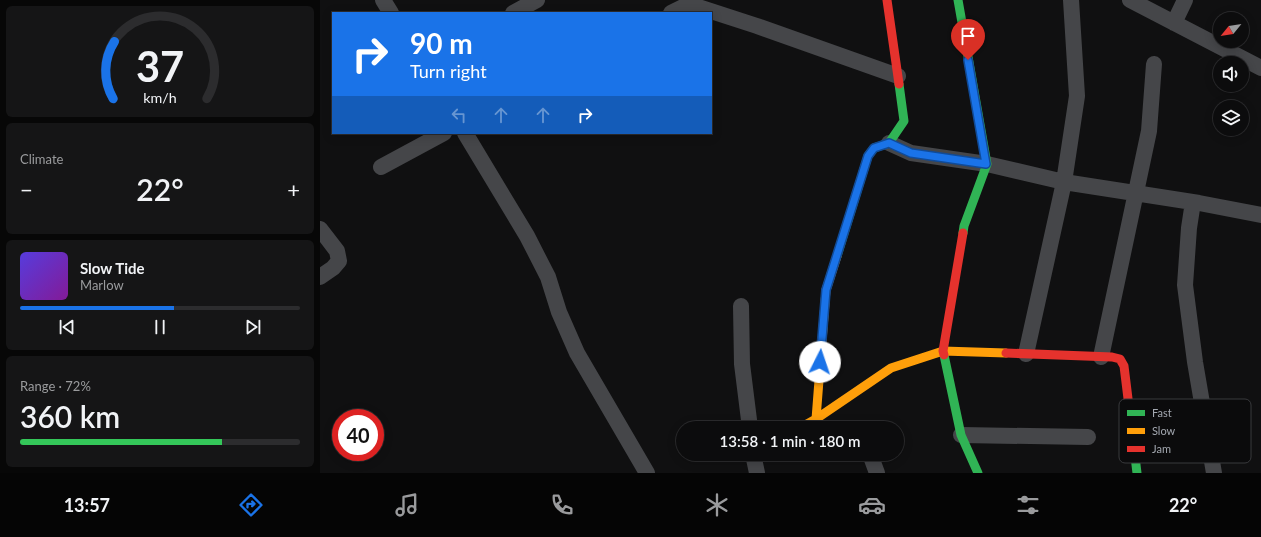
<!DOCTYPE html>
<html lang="en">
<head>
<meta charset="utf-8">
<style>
	:root { --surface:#0c0c0d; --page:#151516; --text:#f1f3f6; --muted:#9a9b9d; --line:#2c2c2e; --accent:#1a73e8 }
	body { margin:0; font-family:Lato,sans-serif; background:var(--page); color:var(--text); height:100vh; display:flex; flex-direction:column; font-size:15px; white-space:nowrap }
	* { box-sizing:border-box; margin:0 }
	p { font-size:13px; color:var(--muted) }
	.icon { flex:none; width:22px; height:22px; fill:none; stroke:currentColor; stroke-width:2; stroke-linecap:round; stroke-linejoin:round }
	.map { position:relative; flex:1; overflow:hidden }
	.side { display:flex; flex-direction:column; gap:6px; padding:6px; background:#070707; width:320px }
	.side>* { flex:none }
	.hud { position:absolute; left:12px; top:12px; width:380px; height:122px; border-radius:0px; box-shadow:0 2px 10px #0003,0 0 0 1px var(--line); background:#1a73e8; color:#fff; overflow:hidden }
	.needle { width:26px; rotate:240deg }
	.tools { position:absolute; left:893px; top:12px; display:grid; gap:8px }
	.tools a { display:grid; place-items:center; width:36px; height:36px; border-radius:50%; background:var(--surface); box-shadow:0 2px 10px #0003,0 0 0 1px var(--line); font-size:20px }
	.speed { position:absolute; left:12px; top:409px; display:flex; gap:8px; font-size:20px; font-weight:700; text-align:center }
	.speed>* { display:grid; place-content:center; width:52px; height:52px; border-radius:50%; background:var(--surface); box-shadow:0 2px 10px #0003,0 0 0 1px var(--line); line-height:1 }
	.speed .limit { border:6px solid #d22; background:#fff; color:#111 }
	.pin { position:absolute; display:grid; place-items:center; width:34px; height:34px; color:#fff; margin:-41px -17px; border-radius:50% 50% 50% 0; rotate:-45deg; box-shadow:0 0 4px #0007 }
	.pin .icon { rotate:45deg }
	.me { position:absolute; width:44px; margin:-22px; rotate:4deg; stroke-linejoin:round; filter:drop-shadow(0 0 3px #0008) }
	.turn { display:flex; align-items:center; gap:14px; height:84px; padding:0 12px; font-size:18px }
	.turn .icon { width:52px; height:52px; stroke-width:2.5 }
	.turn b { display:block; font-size:28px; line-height:34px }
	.lanes { display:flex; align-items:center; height:38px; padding:0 12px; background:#0003; justify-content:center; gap:20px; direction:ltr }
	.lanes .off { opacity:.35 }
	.big { font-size:30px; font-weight:600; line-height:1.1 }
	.side .tile { flex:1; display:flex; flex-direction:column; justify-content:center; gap:6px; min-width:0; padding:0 14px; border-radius:6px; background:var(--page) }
	.side .dial { align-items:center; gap:0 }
	.dial svg { height:104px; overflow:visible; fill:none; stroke:var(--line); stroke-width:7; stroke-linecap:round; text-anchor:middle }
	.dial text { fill:var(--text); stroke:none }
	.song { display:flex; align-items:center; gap:12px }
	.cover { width:48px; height:48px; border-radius:6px; background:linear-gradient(135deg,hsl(250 70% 55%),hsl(290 70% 35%)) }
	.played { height:4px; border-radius:2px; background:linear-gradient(90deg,var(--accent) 55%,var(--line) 55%) }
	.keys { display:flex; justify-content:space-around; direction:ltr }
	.heat { display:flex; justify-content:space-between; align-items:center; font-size:22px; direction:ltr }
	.charge { height:6px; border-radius:3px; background:linear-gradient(90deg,#34c759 72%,var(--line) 0) }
	.trip { position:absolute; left:356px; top:421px; width:228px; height:40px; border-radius:20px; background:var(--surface); box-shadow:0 2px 10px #0003,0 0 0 1px var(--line); font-weight:600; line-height:40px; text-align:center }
	.menu { display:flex; height:64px; justify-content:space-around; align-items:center; background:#050505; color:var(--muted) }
	.menu .icon { width:28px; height:28px }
	.menu .active { color:var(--accent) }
	.menu b { font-size:18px; color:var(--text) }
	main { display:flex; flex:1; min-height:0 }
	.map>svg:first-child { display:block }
</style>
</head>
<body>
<main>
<section class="side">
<div class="tile dial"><svg viewBox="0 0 100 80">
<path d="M14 69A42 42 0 1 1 86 69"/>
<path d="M14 69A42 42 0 0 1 15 25" stroke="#1a73e8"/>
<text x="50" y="56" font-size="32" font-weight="700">37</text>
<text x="50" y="72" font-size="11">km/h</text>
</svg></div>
<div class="tile"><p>Climate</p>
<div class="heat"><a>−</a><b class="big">22°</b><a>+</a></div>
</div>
<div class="tile">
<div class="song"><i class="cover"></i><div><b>Slow Tide</b><p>Marlow</p></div></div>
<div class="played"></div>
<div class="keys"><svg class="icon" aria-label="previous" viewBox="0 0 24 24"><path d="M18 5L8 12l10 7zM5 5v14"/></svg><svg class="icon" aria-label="pause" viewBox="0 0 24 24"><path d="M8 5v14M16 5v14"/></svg><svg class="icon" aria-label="next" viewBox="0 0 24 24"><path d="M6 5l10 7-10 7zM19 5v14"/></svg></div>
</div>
<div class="tile"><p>Range · 72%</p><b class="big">360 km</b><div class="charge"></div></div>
</section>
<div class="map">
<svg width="941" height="473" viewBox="0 0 941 473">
	<rect width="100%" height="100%" fill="#101011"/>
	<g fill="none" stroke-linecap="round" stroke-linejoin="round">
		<!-- street -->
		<path stroke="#454649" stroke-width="16" d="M63 0 71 13
			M810 0 941 68
			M193 13 217 0
			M351 13 369 4 437 26 578 76
			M854 23 865 0
			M145 133 207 236 228 277 239 312 257 353 327 473
			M569 143 591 153 667 164 744 182 879 203 941 215
			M61 167 124 133
			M873 202 869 228 865 285 875 362 894 473
			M0 229 17 251 19 261 13 268 0 277
			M421 306 422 364 430 428
			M706 354 744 182 757 96 751 0
			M781 357 829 131 834 64
			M641 435 768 437
			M433 454 437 473
			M550 454 557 473"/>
		<!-- fast -->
		<path stroke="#30b455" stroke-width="9" d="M638 0 667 164 644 226 643 233
			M517 256 548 156 554 148 569 143 584 121 579 84
			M624 355 641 435 658 473
			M810 415 817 473"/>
		<!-- slow -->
		<path stroke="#ff9f0a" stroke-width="9" d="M496 419 506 290 517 256
			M480 428 496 419 571 368 623 351 686 353"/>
		<!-- jam -->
		<path stroke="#e5322d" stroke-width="9" d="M567 0 579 84
			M686 353 792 357 800 359 804 366 810 415
			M624 355 623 351 643 233"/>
	</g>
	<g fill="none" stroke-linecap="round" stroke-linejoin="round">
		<!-- route casing -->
		<g stroke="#114b97" stroke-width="10">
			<path id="route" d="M500 362 506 290 548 156 554 148 569 143 591 153 666 164 648 60"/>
		</g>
		<!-- route -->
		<use href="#route" stroke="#1a73e8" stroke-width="7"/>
	</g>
	<!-- legend -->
	<rect x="799" y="399" width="132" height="64" rx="6" fill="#0b0b0c" stroke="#393a3d" stroke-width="1"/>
	<rect x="807" y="410" width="18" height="6" fill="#30b455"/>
	<rect x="807" y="428" width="18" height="6" fill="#ff9f0a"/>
	<rect x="807" y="446" width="18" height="6" fill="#e5322d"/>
	<g font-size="11" fill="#a3a8b0">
		<text x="832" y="417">Fast</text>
		<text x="832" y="435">Slow</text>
		<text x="832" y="453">Jam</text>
	</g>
</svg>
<div class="tools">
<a><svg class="needle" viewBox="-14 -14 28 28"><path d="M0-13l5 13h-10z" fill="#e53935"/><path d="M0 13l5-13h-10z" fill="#9a9b9d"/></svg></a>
<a><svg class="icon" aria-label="sound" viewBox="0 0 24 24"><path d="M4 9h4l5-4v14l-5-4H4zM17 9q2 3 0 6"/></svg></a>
<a><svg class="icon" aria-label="layers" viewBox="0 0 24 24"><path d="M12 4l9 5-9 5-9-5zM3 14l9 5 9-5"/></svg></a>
</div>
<div class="speed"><div class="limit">40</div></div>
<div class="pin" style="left:648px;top:60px;background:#d93025"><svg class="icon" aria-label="arrive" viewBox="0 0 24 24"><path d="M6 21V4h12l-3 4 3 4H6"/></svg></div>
<svg class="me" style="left:500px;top:362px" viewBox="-20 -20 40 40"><circle r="19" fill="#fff"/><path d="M0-13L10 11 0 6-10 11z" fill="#1a73e8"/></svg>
<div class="trip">13:58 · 1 min · 180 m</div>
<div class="hud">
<div class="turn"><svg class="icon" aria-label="right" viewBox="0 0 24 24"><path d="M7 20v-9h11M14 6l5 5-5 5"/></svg><div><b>90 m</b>Turn right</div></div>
<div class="lanes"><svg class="icon off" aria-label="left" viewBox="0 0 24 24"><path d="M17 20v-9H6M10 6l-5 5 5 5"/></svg><svg class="icon off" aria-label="ahead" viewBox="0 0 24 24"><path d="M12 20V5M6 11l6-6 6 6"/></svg><svg class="icon off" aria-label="ahead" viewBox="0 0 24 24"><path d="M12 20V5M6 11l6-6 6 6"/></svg><svg class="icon" aria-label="right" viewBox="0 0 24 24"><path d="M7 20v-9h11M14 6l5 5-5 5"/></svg></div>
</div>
</div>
</main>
<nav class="menu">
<b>13:57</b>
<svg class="icon active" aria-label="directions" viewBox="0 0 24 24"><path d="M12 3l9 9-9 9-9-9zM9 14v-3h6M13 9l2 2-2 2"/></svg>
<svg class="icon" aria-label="music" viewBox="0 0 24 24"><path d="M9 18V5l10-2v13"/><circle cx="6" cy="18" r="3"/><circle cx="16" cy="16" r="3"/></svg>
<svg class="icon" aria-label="phone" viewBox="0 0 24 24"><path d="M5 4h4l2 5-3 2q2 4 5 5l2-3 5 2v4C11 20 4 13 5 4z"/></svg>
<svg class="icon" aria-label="climate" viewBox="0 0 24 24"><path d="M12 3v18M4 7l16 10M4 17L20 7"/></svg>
<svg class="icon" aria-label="car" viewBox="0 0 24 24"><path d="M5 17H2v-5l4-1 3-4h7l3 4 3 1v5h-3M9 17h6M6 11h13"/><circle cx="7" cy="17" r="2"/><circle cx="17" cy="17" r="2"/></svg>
<svg class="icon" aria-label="filters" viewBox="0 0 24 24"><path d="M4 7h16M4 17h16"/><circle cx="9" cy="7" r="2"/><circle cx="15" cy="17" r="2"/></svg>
<b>22°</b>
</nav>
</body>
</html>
